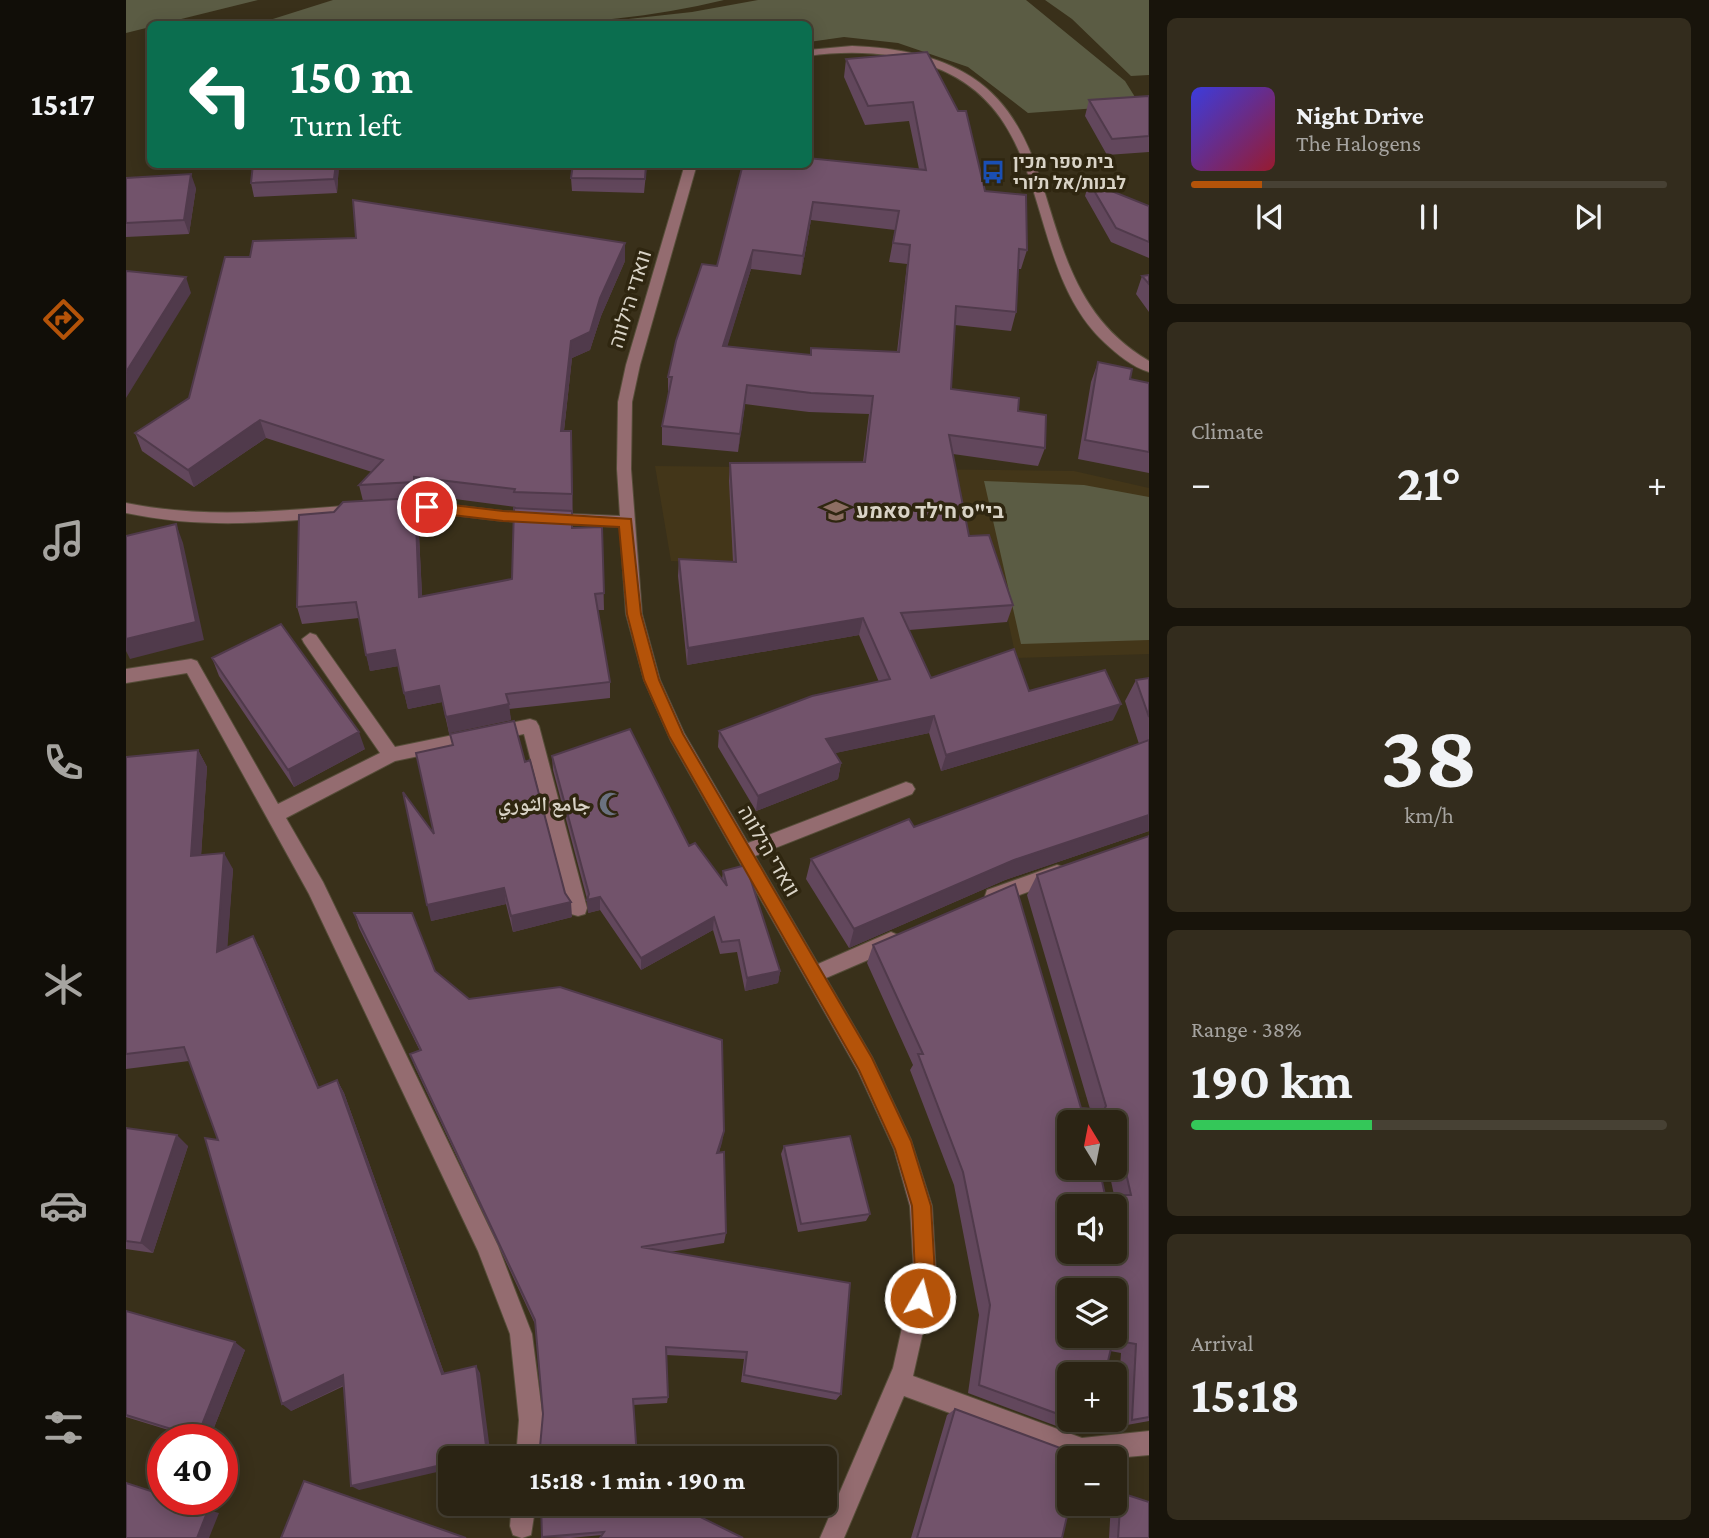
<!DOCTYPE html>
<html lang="en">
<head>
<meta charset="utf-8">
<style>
	:root { --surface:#2b2414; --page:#332c1d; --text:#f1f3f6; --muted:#a6a4a0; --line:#474134; --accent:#b45309 }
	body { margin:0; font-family:"Crimson Pro","Noto Naskh Arabic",Heebo,serif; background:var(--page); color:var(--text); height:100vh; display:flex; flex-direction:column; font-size:26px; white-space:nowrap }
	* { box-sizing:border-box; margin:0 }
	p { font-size:23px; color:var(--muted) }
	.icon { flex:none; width:38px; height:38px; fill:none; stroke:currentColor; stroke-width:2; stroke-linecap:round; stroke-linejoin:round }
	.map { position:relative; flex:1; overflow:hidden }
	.panel { display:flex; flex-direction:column; gap:18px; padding:18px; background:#18140b; width:560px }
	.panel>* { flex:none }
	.guide { position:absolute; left:21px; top:21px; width:665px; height:147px; border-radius:10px; box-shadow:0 4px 18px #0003,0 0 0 2px var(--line); background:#0b6e4f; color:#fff; overflow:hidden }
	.needle { width:46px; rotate:350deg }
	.controls { position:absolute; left:931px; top:1110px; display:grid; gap:14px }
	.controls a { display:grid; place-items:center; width:70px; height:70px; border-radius:10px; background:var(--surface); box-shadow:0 4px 18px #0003,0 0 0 2px var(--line); font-size:35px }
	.speed { position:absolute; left:21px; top:1424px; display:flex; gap:14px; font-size:35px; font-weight:700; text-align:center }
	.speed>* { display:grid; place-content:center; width:91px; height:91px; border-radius:50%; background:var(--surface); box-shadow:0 4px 18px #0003,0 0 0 2px var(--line); line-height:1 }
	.speed .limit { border:10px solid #d22; background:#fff; color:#111 }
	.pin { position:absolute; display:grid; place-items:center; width:60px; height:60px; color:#fff; margin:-30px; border:4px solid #fff; border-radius:50%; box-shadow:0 2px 7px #0007 }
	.me { position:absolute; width:77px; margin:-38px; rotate:8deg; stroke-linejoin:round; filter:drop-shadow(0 0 5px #0008) }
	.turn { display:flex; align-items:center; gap:24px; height:147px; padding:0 28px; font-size:32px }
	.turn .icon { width:91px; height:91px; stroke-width:2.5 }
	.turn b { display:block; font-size:49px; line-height:60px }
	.big { font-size:52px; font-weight:700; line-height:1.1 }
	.panel .card { flex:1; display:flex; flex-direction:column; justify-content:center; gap:10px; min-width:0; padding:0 24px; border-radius:10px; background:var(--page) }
	.panel .dial { align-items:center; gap:0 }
	.dial b { font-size:91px; line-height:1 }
	.song { display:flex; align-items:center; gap:21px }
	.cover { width:84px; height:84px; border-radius:10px; background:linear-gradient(135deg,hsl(240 70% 55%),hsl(350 70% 35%)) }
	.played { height:7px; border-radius:4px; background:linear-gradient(90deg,var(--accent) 15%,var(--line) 15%) }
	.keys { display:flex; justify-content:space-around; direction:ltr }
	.heat { display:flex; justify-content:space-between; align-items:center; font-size:38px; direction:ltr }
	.charge { height:10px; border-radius:5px; background:linear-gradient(90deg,#34c759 38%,var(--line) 0) }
	.trip { position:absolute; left:312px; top:1446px; width:399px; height:70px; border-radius:10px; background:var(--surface); box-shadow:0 4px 18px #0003,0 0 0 2px var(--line); font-weight:700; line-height:70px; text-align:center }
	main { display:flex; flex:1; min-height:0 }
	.tab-bar { display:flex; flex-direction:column; width:126px; justify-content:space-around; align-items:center; background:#110e08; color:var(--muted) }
	.tab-bar .icon { width:49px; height:49px }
	.tab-bar .current { color:var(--accent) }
	.tab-bar b { font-size:32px; color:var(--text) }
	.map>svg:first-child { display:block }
</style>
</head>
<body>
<main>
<nav class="tab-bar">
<b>15:17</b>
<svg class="icon current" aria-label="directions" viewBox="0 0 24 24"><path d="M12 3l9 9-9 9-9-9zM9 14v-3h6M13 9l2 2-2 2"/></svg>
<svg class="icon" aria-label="music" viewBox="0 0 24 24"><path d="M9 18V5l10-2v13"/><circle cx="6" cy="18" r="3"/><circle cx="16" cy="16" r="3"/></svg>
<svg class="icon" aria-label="phone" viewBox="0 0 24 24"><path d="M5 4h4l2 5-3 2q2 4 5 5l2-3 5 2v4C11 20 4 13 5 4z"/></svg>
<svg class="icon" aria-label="climate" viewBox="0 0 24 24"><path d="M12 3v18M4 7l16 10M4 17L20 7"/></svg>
<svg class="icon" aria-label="car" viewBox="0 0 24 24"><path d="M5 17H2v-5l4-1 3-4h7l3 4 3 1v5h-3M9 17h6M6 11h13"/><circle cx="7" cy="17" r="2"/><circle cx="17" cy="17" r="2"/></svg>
<svg class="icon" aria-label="filters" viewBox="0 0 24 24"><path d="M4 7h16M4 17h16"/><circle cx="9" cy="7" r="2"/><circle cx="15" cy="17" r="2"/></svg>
</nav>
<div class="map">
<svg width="1023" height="1538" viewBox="0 0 1023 1538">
	<rect width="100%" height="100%" fill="#39301a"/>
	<!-- built -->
	<path fill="#433619" d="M529 466 948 471 1023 488V654L890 658 865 539 778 559 683 567 545 561Z"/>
	<!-- green -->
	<path fill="#5b5c44" d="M0 0H132L35 24H24V27L0 33Z
		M207 0H598C446 37 286 25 131 24Z
		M632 0H900L999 81 1014 105 902 113 842 67 772 43 718 37 683 42 682 24 466 23 566 12Z
		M919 0H1023V75L1005 76 946 19Z
		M858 481 958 485 1023 497V640L895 644Z"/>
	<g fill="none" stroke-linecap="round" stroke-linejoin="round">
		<!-- minor casing -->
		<g stroke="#564d39" stroke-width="2">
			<path id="minor" d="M726 46C981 55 869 271 1023 361V372C1006 367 991 354 979 343 894 264 932 114 808 67 768 52 725 50 682 56V50Z
				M559 164H571L514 365 506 402 505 469 516 614 534 680 558 733 622 843 780 782 786 784 789 789 786 794 629 856 692 964 765 932 772 935 775 941 772 947 700 978 746 1057 785 1140 806 1206 810 1274 787 1376 956 1438 1023 1431V1455L989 1458H945L778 1396 718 1538H694L767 1368 788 1274 784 1206 768 1149 732 1071 545 741 518 680 500 614 494 527 377 521 301 512 270 513 262 508 270 503 301 502 377 511 494 516 491 469 492 402 500 365Z
				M0 503C81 519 150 511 231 505L239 510 231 515C149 522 81 530 0 513Z
				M184 633 190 635 269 747 404 719 410 721 413 726 461 908 459 914 452 916 445 914 443 908 398 734 269 761 160 818 197 882 372 1246 406 1334 417 1420 414 1458H390L393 1420 384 1334 352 1251 183 894 61 673 0 683V669L65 659 71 661 152 804 254 753 178 643 176 639Z
				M931 865 938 867 940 873 938 879 868 904 861 902 859 896 861 890Z
				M386 1503H410L405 1535 396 1538 387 1535 384 1526Z"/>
		</g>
		<!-- minor -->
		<use href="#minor" fill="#946c70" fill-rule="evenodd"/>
	</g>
	<!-- wall -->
	<path fill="#62475c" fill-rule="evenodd" d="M801 52 859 191 901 250 895 269H892L890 312 885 331 829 325 825 389 892 411 919 448 912 466 827 454 843 536 887 605 881 622 783 630 805 678 903 691 987 720 815 771 803 733 709 753 715 763 712 779 630 811 592 747 593 731 753 682 733 635 561 665 552 576 553 559 607 562 603 481 604 463 737 462 743 414 683 412 619 404 612 452 536 445V426L542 395V377L591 266 617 164 793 169 783 121 739 125 718 77 720 59ZM685 220 769 230 763 262 781 264 771 352 685 348V355L601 346 625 269 675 275Z
		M1023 96V152L981 155 959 116 963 100Z
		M213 164 211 193 128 197 125 183Z
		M521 164 518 193 446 191 445 178Z
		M0 178 70 188 63 234 0 237Z
		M963 182 1023 206V258L985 242 959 196Z
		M499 261 475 316 464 350 446 358 438 431H445L447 528 476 527 478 610H472L484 682V698L383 709 385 720 323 733 316 702 282 709 272 666 244 671 233 618 176 624 171 607 208 512 237 501 233 485 246 472 140 438 68 487 16 451 9 433ZM291 494 390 507 386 579 296 596 292 515 289 500H292Z
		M1023 275V312L1010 294 1016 276Z
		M972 362 1004 379 1023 383V473L952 459 965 382Z
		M86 658 239 749 168 787 93 676Z
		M1023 678V831L879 880 723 948 680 879 685 859 788 827 1013 744 999 701 1010 680Z
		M72 750 81 767 75 855 107 869 101 947 127 936 135 951 193 1088 211 1080 218 1093 318 1373H354L233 1490 218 1386 165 1411 92 1140 63 1061 0 1069V757Z
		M426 756 563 846 596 880 597 871 654 971 652 983 619 991 611 952 594 954 587 930 515 970 474 910 462 913 461 899 427 770Z
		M399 762 446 917 387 932 380 904 305 921 308 834Z
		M1023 836V1421L990 1427 995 1353 984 1351 943 1374V1419H968L966 1427 952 1434 842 1393 853 1315 828 1185 784 1070 787 1065 741 963 747 945 955 1108 964 1109 901 895 911 875ZM943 1122H989V1167H982L988 1195H979Z
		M228 913 309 971 343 999 598 1131 593 1153 600 1233 598 1243 544 1252 715 1394 710 1400 615 1382 618 1359 540 1355 542 1397 541 1403 507 1405 417 1414 409 1324 289 1067 284 1054 294 1051 233 928Z
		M0 1128 62 1146 27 1253 0 1249Z
		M658 1146 744 1214 740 1221 672 1232 655 1154Z
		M0 1311 119 1350 83 1440H75L0 1417Z
		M829 1409 936 1538H785L821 1415Z
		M995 1493 1023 1538H983L985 1503H989V1495Z
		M546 1503 476 1535 444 1538 416 1537Z"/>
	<!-- shaded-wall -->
	<path fill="#503a4b" d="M210 164H213L211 193 208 179Z
		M65 174 70 188 63 234 58 220Z
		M687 202 685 220 675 275 677 256Z
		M499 243V261L475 316 464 350 446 358 436 448 435 431 445 341 474 298Z
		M627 250 625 269 596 364 597 346Z
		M60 277 65 293 0 398V372Z
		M621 385 619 404 612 452 614 434Z
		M134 420 140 438 68 487 62 470Z
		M445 431 446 448 447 512 446 494Z
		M289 498 292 515 297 613 293 597Z
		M50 524 57 543 78 640 4 659 0 651V639Z
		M737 618 733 635 561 665 562 648Z
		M269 650 273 666 244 671 240 655Z
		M313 686 316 702 282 709 278 693Z
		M383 704 385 720 323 733 320 717Z
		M995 704 987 720 815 771 820 755Z
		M808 716 803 733 696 756 700 739Z
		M233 732 239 749 168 787 162 770Z
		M72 750 81 767 74 872 65 856Z
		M715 763 712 779 630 811 632 796Z
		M1023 815V831L879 880 723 948 728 929 888 860Z
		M98 853 107 869 100 967 91 952Z
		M378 888 380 904 305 921 301 905Z
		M474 897V910L462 913 461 900Z
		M445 902 446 917 387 932 385 916Z
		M588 917 587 930 515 970V958Z
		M127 936 135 951 199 1101 192 1088Z
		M654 971 652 983 619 991 621 978Z
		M211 1080 218 1093 321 1381 316 1374Z
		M598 1131 596 1143 589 1164 591 1153Z
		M51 1135 62 1146 27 1253 15 1243Z
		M109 1342 119 1350 83 1440H78L71 1437Z
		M350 1366 354 1373 365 1458H345Z
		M217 1375 224 1382 165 1411 156 1404Z
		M324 1463V1469L233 1490 225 1486Z
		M82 1510 93 1513 83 1538H71Z"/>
	<!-- building -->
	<path fill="#72536b" stroke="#503a4b" stroke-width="2" fill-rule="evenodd" d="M801 52 832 111H840L859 191 900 195 901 250 893 249 890 312 830 306 825 389 893 398 892 411 920 415 919 448 823 435 843 536 863 535 887 605 775 613 805 678 888 649 903 691 979 670 995 704 820 755 808 716 700 739 715 763 632 796 593 731 686 696 764 679 737 618 562 648 553 559 610 562 604 463 739 462 747 396 685 393 621 385 614 434 536 426 546 377H542L550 341 576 264 591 266 617 164H682V158L800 170 787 102 742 106 720 59ZM687 202 773 211 767 243 784 245 773 352 685 348V355L597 346 627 250 677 256Z
		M1023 96V136L986 139 963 100Z
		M127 164H210L208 179 125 183Z
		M447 164H520L519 179 445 178Z
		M65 174 58 220 0 223V178Z
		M963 182 1023 206V242L990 228Z
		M227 200 499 243 474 298 464 332 445 341 435 431H445L446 494 388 492 389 489 288 477V482L233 485 257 460 134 420 62 470 9 433 63 398 99 257H124L127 241 230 238Z
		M1 271 60 277 0 372V272Z
		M1023 275V284L1016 276Z
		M972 362 1006 369 1004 379 1023 383V452L959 440Z
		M289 498 293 597 386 579 388 508 446 511V528L476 527 478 593 469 594 484 682 380 694 383 704 320 717 313 686 278 693 269 650 240 655 230 602 171 607 173 515 208 512 217 502Z
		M50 524 70 622 0 639V536Z
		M155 624 233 732 162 770 86 658Z
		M1023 678V717L1010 680Z
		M388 721 399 762 404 760 439 893 445 902 385 916 378 888 301 905 277 792 308 834 290 753 327 745 324 734Z
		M504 729 563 846 569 843 601 886 597 871 620 865 654 971 621 978 613 940 596 942 588 917 515 958 474 897 461 900 463 894 426 756Z
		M1023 740V815L888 860 728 929 685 859 783 819 788 827Z
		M72 750 65 856 98 853 91 952 127 936 192 1088 211 1080 316 1374 350 1366 361 1454 345 1458H324V1463L225 1486 217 1375 156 1404 79 1138 92 1140 58 1047 0 1054V757Z
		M1023 836V1417L1006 1420 1010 1344 987 1340 979 1374H943V1418L853 1385 864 1305 837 1172 792 1054H797L747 945 889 884 955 1108 978 1110 980 1106 911 875ZM943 1122H989V1151H995L1005 1195H979L973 1167H943ZM943 1206H989V1251H943ZM943 1290H989V1335H943Z
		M228 913H286L309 971 343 999 434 987 596 1040 598 1131 591 1153 598 1152 600 1233 515 1247 724 1283 715 1394 618 1375 621 1352 540 1347 542 1397 507 1399 511 1458H413L417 1414 409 1320 284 1054 295 1050Z
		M0 1128 51 1135 15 1243 0 1241Z
		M724 1136 744 1214 675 1224 658 1146Z
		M0 1311 109 1342 71 1437 0 1415Z
		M829 1409 956 1456 955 1458H943L944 1503 936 1538H791Z
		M946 1419H968L966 1427Z
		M178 1481 340 1538H155Z
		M0 1483 37 1495V1500H51L82 1510 71 1538H0Z
		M995 1493 1023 1502V1538H992Z
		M415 1503H546L617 1538H474L478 1532 416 1537Z"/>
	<!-- route -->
	<path fill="#b45309" stroke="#753606" stroke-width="2" d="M301 502 377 511 505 519 515 614 533 680 557 734 746 1058 785 1141 805 1206 809 1274 801 1305 794 1308 787 1305 784 1298 789 1274 786 1206 769 1149 733 1070 543 736 518 680 501 614 493 527 377 521 301 512 294 507Z"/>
	<!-- icons -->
	<defs>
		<g id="bus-bare" transform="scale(1.89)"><path d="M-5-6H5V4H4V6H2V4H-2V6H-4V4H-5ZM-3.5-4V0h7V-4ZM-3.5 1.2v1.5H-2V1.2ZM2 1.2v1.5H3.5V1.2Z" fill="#1a4fb4" stroke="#2f2610" stroke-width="2.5" paint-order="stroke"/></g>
		<g id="school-bare" transform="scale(1.89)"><path d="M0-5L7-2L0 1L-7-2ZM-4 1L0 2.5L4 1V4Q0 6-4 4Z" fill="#8d6e63" stroke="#2f2610" stroke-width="2.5" paint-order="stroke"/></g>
		<g id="mosque-bare" transform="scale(1.89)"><path d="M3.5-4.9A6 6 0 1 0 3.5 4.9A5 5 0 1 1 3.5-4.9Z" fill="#6b7280" stroke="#2f2610" stroke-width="2.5" paint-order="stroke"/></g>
	</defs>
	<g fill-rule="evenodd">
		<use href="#bus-bare" x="867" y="172"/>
		<use href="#school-bare" x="710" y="511"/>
		<use href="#mosque-bare" x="485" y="804"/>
	</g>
	<g text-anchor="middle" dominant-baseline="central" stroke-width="7" stroke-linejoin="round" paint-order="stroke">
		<!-- far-poi labels -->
		<g font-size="18" font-weight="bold" fill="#d9d3c6" stroke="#2f2610" text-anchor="start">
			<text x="887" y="162">בית ספר מכין<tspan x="887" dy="21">לבנות/אל ת׳ורי</tspan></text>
		</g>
		<!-- street labels -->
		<g font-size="21" fill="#d9d3c6" stroke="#2f2610">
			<text transform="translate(504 299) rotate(-73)">וואדי הילווה</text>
			<text transform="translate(643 851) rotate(60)">וואדי הילווה</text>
		</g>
		<!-- poi labels -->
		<g font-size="21" font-weight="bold" fill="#d9d3c6" stroke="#2f2610" text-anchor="start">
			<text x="730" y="511">בי"ס ח'לד סאמע</text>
			<text x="465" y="804" text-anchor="end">جامع الثوري</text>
		</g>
	</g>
</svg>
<div class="controls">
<a><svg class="needle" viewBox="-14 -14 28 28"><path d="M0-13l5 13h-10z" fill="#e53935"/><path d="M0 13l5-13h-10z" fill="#a6a4a0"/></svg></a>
<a><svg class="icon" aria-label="sound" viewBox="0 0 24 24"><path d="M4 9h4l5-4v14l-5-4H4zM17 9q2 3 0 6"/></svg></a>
<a><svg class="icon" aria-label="layers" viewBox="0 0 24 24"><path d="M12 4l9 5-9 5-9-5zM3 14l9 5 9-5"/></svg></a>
<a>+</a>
<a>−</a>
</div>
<div class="speed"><div class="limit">40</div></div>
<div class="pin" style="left:301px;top:507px;background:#d93025"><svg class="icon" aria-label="arrive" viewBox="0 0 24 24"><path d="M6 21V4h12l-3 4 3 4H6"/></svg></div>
<svg class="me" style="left:794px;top:1298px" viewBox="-20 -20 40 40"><circle r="17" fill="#b45309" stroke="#fff" stroke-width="3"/><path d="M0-11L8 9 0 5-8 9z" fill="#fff"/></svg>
<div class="trip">15:18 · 1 min · 190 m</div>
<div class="guide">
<div class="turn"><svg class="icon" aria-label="left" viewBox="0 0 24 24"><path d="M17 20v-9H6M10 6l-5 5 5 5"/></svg><div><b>150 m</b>Turn left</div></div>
</div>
</div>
<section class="panel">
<div class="card">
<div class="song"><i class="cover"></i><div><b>Night Drive</b><p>The Halogens</p></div></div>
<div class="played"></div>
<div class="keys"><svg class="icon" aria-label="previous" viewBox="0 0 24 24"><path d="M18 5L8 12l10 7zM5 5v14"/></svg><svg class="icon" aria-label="pause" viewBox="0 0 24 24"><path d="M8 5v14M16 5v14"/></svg><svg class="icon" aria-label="next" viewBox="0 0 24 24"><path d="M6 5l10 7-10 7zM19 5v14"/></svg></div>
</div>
<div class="card"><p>Climate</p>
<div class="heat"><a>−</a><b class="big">21°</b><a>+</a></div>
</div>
<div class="card dial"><b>38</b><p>km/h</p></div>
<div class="card"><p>Range · 38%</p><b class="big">190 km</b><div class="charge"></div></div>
<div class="card"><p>Arrival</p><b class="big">15:18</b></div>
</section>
</main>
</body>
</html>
